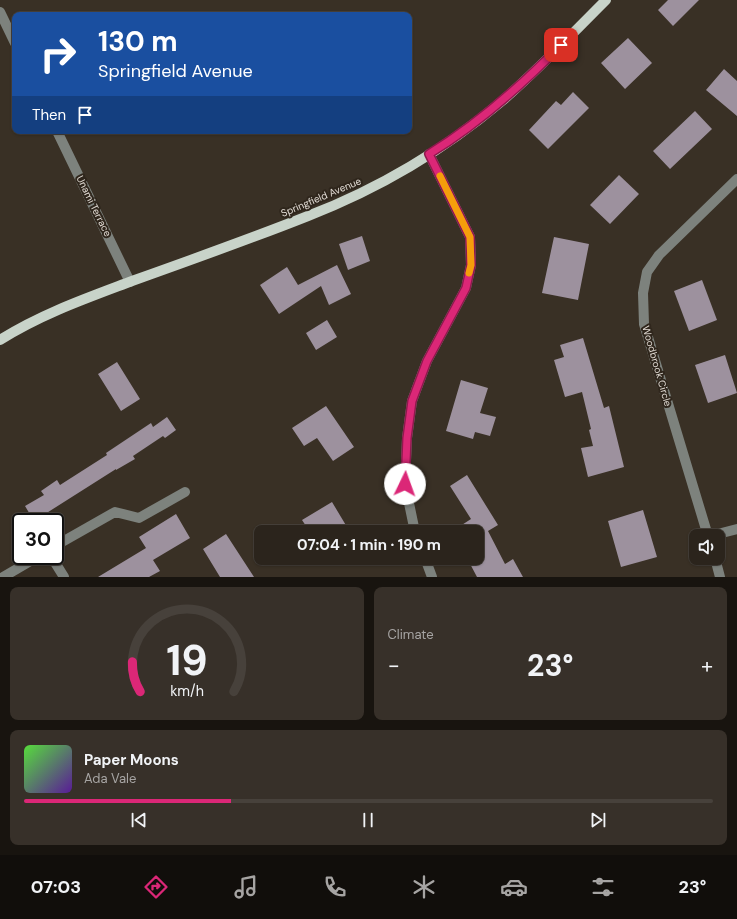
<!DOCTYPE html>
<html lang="en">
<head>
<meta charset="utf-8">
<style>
	:root { --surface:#2b241c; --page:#373029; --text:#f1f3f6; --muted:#a6a4a3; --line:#47413b; --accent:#db2777 }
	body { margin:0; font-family:"DM Sans",sans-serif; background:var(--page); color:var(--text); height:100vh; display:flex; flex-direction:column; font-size:15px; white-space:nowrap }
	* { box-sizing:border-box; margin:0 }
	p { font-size:13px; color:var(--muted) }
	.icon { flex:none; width:22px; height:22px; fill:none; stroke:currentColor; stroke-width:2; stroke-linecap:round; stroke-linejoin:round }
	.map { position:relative; height:577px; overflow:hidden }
	.details { display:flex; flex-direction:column; gap:10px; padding:10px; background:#18140f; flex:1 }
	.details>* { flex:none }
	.hud { position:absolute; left:12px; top:12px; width:400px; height:122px; border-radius:8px; box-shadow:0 1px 3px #0004,0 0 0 1px var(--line); background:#1a4fa0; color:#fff; overflow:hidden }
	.fabs { position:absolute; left:689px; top:529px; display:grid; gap:8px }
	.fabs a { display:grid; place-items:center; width:36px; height:36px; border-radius:8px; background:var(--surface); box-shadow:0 1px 3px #0004,0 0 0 1px var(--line); font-size:20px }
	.speed { position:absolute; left:12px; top:513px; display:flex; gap:8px; font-size:20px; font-weight:700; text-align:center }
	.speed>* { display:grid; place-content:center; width:52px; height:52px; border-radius:50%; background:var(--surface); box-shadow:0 1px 3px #0004,0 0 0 1px var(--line); line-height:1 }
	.speed .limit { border:2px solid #111; border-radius:6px; background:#fff; color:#111 }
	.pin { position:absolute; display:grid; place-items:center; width:34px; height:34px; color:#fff; margin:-17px; border-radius:8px; box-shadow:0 2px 6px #0006 }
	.me { position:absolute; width:44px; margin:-22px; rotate:3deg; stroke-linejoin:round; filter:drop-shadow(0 0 3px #0008) }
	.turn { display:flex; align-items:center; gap:14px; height:84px; padding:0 20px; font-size:18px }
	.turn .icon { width:52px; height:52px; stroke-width:2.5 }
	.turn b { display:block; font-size:28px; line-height:34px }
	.then { display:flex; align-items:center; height:38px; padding:0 20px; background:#0003; gap:8px; font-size:15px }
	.big { font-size:30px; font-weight:700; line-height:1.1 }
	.details .card { flex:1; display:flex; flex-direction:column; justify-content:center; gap:6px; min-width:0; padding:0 14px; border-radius:8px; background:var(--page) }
	.details .dial { align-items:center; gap:0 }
	.dial svg { height:104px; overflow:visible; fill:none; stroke:var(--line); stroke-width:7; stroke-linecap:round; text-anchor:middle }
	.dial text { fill:var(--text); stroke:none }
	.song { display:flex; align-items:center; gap:12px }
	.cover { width:48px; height:48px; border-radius:6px; background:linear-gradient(135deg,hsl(110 70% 55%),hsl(270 70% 35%)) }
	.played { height:4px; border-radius:2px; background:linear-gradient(90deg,var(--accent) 30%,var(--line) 30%) }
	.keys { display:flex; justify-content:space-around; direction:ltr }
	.heat { display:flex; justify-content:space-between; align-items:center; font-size:22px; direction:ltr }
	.details .tiles { flex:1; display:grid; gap:10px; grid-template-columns:1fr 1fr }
	.card:last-child { grid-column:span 2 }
	.trip { position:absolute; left:254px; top:525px; width:230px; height:40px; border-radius:8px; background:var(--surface); box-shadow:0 1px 3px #0004,0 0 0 1px var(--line); font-weight:700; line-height:40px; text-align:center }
	.menu { display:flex; height:64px; justify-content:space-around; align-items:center; background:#110e0b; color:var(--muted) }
	.menu .icon { width:28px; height:28px }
	.menu .active { color:var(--accent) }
	.menu b { font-size:18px; color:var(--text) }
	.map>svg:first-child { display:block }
</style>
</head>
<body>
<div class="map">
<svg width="737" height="577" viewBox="0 0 737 577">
	<rect width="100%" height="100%" fill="#393025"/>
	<!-- building -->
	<path fill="#9d919e" d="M668 0H699L673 26 658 10Z
		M628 38 652 63 625 89 601 63Z
		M724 69 737 81V116L706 90Z
		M573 92 589 108 548 149 529 130 556 101 561 105Z
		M695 111 712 129 670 169 653 151Z
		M619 175 639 194 610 224 590 205Z
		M362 236 370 261 348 270 339 244Z
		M554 237 589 244 578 300 542 293Z
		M337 265 351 294 329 305 321 286 279 314 260 285 287 267 298 285Z
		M702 280 717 320 689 331 674 291Z
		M327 320 337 337 316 350 306 333Z
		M583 338 604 408 609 406 624 467 588 477 581 448 593 446 589 430 591 429 582 392 565 397 554 360 564 357 560 345Z
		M725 355 737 393 708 403 695 365Z
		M117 362 140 399 121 411 98 374Z
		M461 380 488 388 480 413 496 417 490 436 475 432 473 439 446 431Z
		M326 406 354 447 333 461 317 438 304 446 292 428Z
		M167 417 176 430 165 438 163 436 133 456 135 459 116 470V469L34 521 25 506 44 495 41 491 57 480 60 485 107 455 106 453 151 423 153 427Z
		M467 475 498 525 488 531 505 564 513 559 523 577H477L467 558H477V532H451L471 519 450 486Z
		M332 502 350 532H310L302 520Z
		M643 510 657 557 621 567 608 521Z
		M176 514 190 538 153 560 160 571 149 577H98L146 548 139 537Z
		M226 534 254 577H220L203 549Z"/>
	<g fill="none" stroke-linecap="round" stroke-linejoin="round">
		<!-- minor -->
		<path stroke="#7d827d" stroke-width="10" d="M0 12 15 43
			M57 131 130 282
			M415 532 405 484 407 438 412 401 427 361 466 288 471 265 470 237 429 154
			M708 536 644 324 643 293 647 272 659 255 737 179
			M710 536 737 529
			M55 546 115 512 139 518 185 492
			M51 556 64 577
			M425 558 432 577
			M715 558 720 577
			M3 577 39 556"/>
		<!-- major -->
		<path stroke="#c8d3c9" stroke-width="10" d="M0 340C41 314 87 298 132 281 191 260 250 239 308 216 378 189 444 150 502 101 538 70 572 34 606 0"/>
	</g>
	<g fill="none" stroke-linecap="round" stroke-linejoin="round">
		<!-- route casing -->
		<g stroke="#8e194d" stroke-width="10">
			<path id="route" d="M405 484 407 438 412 401 427 361 466 288 471 265 470 237 429 154C478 124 521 86 561 45"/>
		</g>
		<!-- route -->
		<use href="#route" stroke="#db2777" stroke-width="7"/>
		<!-- slow -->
		<path stroke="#f59e0b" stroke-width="7" d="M440 176 470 237 471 265 469 273"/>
	</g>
	<g text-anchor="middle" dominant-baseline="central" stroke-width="4" stroke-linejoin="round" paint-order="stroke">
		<!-- street labels -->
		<g font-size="10" fill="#e1dbd4" stroke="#2f261c">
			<text transform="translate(321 197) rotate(-23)">Springfield Avenue</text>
			<text transform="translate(94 206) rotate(64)">Unami Terrace</text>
			<text transform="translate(657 366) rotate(74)">Woodbrook Circle</text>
		</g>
	</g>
</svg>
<div class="fabs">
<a><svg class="icon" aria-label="sound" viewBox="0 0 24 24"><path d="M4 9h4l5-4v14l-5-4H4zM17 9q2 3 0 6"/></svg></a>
</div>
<div class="speed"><div class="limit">30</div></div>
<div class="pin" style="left:561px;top:45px;background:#d93025"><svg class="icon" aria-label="arrive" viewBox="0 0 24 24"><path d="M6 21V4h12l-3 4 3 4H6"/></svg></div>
<svg class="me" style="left:405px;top:484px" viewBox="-20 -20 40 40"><circle r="19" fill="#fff"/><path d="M0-13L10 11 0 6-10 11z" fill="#db2777"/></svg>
<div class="trip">07:04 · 1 min · 190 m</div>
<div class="hud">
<div class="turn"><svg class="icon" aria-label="right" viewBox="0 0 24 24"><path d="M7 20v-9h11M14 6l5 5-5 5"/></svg><div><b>130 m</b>Springfield Avenue</div></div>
<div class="then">Then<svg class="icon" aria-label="arrive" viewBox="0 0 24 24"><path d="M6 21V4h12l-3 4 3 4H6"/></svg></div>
</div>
</div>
<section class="details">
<div class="tiles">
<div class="card dial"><svg viewBox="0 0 100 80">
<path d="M14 69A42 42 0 1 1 86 69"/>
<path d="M14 69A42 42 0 0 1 8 46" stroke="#db2777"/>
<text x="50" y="56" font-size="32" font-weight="700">19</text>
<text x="50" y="72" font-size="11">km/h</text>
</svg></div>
<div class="card"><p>Climate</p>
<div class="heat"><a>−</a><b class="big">23°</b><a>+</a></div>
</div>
<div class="card">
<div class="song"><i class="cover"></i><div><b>Paper Moons</b><p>Ada Vale</p></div></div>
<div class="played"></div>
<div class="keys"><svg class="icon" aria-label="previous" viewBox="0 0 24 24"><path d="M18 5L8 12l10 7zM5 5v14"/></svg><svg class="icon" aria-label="pause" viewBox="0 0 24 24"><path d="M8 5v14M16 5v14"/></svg><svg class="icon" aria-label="next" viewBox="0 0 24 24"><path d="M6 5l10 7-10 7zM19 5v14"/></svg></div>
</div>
</div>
</section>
<nav class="menu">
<b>07:03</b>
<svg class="icon active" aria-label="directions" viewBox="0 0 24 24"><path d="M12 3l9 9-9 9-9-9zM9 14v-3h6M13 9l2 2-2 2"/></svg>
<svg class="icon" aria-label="music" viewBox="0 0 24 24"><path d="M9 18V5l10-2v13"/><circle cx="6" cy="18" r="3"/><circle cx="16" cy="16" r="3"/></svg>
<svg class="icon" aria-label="phone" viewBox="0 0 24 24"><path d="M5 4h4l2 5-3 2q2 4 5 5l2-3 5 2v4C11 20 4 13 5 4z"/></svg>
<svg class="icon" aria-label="climate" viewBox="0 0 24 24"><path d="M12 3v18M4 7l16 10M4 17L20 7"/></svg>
<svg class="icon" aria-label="car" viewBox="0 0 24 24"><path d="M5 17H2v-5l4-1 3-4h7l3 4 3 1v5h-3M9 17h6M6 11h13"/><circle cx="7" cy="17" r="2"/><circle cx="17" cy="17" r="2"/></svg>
<svg class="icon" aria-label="filters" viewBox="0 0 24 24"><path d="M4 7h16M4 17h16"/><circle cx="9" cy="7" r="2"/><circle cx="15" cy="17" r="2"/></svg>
<b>23°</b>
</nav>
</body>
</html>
